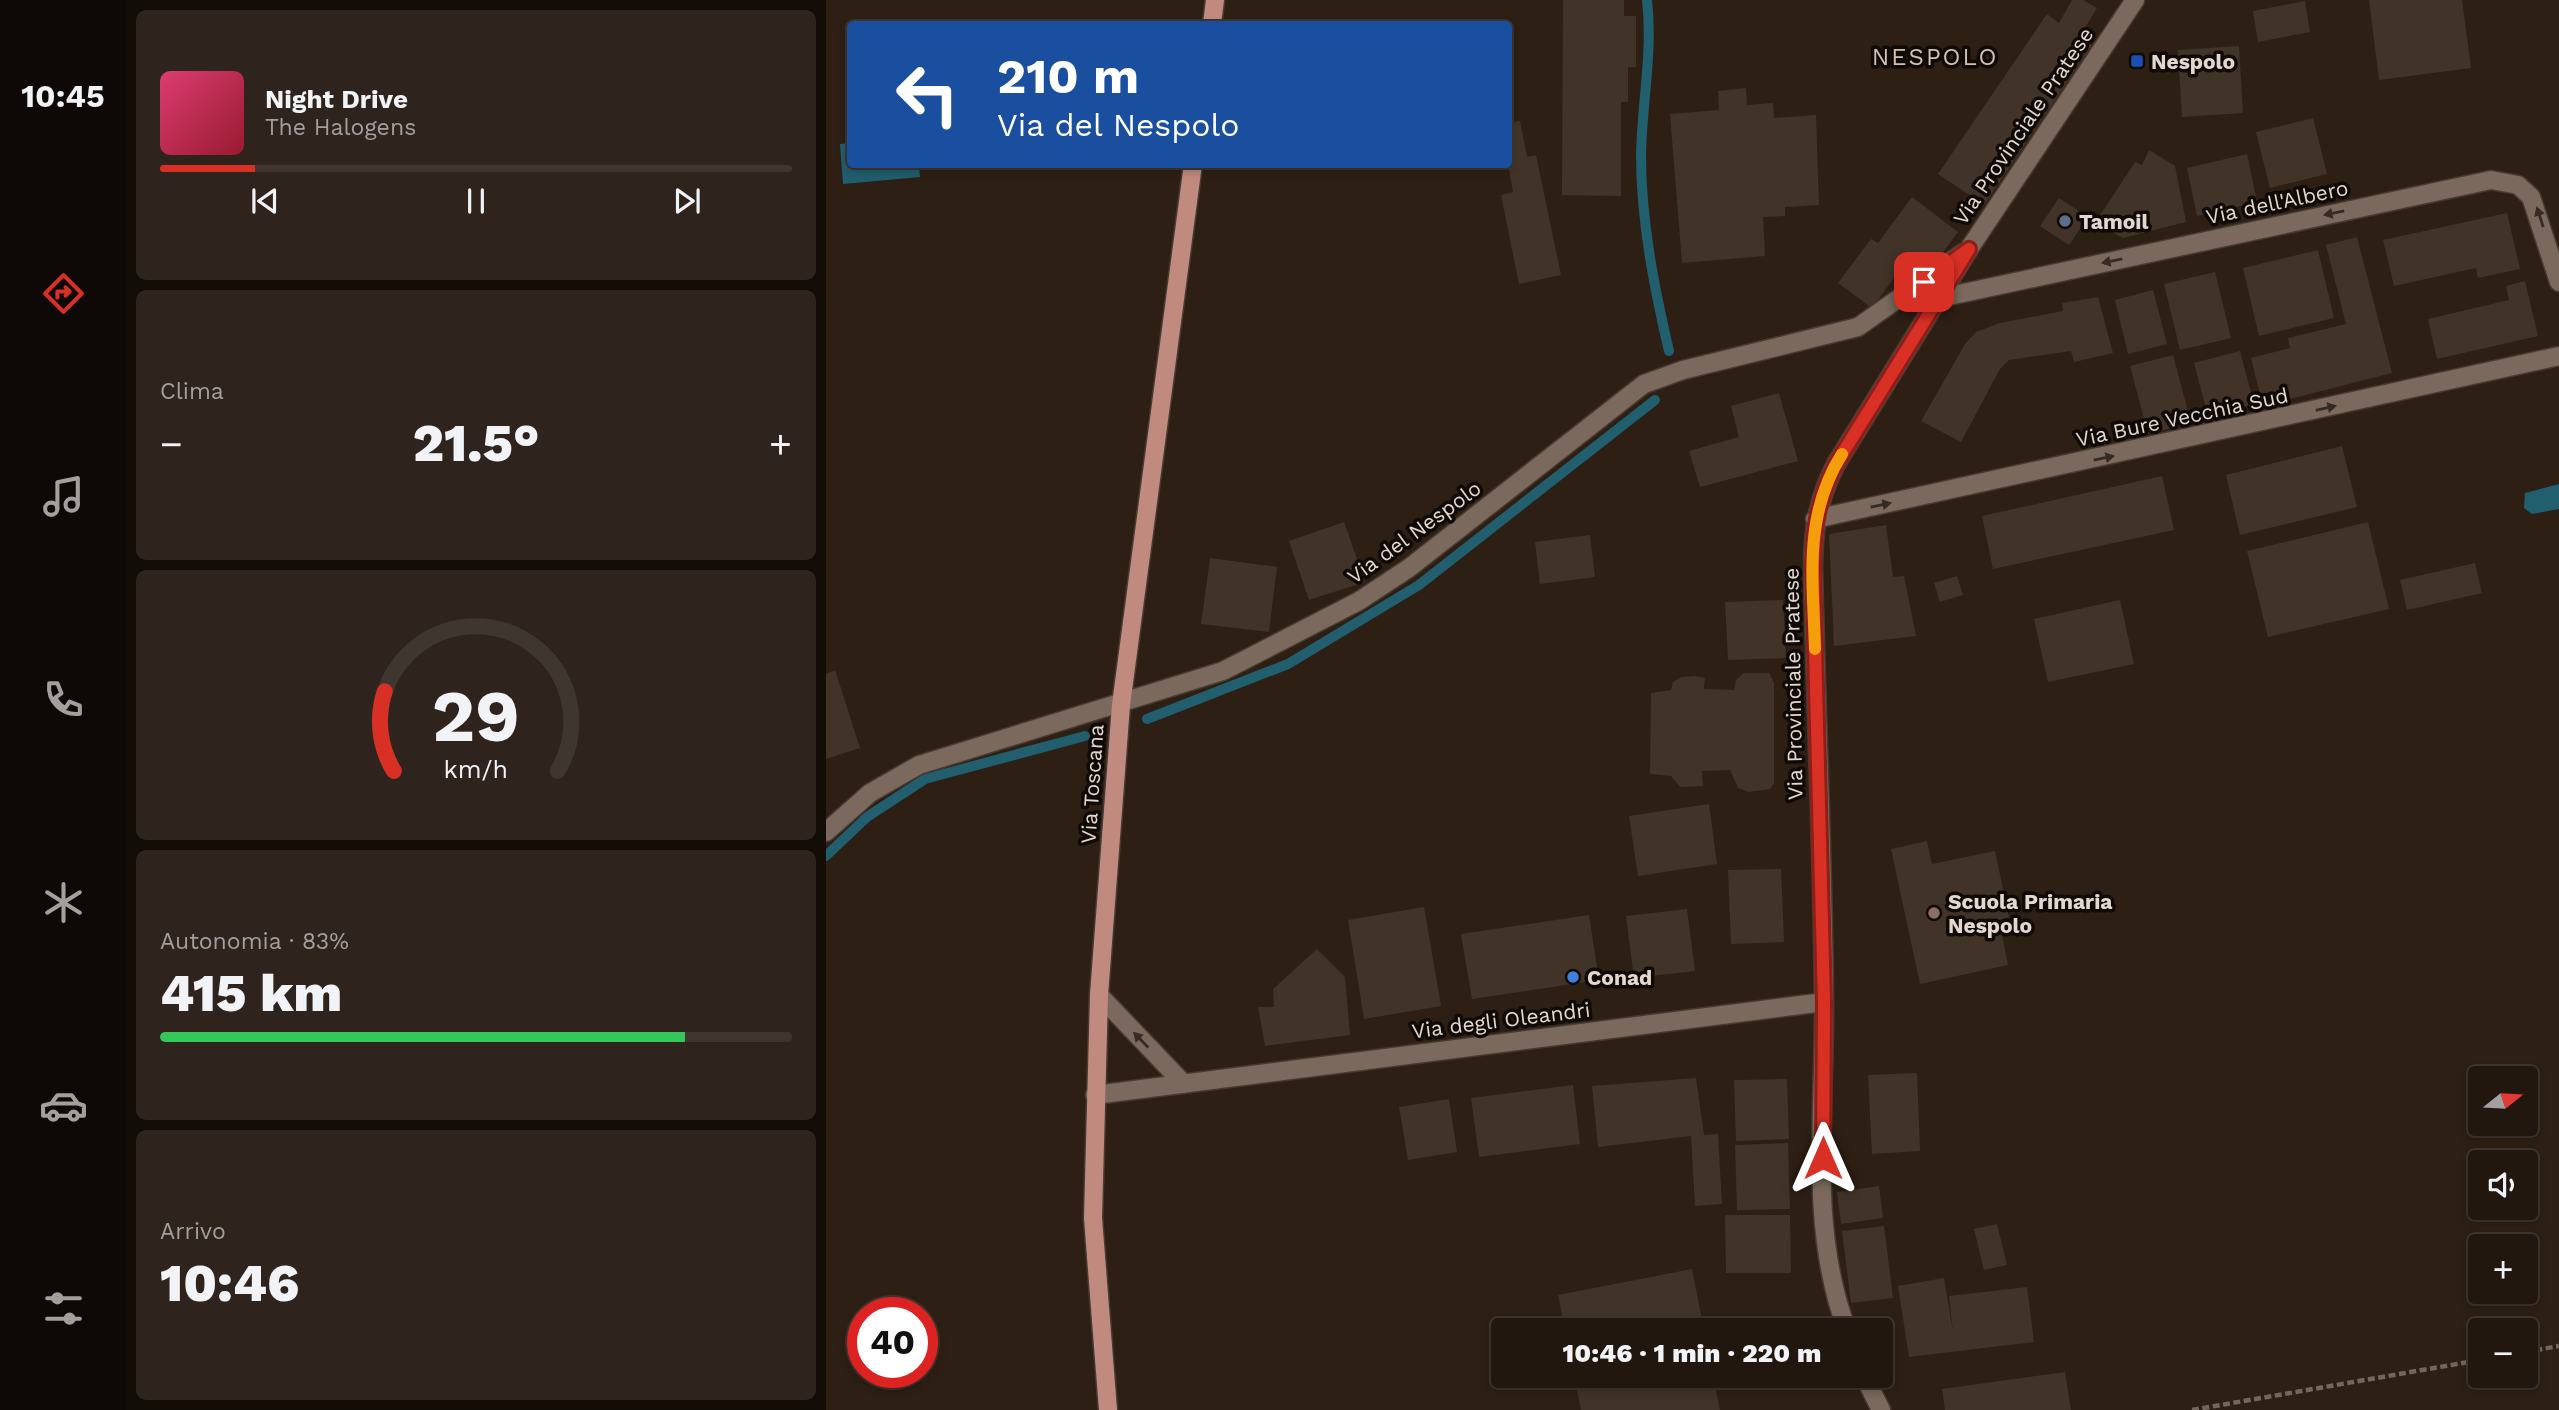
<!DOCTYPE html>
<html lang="it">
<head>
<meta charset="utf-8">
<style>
	:root { --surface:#22170f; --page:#2e241d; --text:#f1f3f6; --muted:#a29f9e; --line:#3f362f; --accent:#d93025 }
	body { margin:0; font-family:"Work Sans",sans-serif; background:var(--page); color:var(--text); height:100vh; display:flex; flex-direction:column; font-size:26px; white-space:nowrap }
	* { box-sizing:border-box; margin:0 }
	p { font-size:23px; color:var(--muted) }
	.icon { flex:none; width:38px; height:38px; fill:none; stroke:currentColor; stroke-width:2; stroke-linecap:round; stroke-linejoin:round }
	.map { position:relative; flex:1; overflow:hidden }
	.drawer { display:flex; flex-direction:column; gap:10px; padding:10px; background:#130d08; width:700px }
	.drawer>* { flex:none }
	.banner { position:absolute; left:21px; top:21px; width:665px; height:147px; border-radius:7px; box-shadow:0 4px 10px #0003,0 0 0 2px var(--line); background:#1a4fa0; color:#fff; overflow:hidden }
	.needle { width:46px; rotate:72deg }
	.buttons { position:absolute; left:1642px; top:1066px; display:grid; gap:14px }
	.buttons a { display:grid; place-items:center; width:70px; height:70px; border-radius:7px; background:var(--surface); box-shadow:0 4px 10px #0003,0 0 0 2px var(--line); font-size:35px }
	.speed { position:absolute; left:21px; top:1297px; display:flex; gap:14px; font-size:35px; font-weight:700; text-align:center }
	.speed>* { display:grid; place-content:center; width:91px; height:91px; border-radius:50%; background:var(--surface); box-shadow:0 4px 10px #0003,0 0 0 2px var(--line); line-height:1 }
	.speed .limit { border:10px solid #d22; background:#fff; color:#111 }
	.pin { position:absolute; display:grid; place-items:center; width:60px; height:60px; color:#fff; margin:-30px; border-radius:14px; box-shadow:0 4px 10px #0006 }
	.me { position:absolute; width:77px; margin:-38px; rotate:0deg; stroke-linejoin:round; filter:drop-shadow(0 0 5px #0008) }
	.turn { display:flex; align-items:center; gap:24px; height:147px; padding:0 35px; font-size:32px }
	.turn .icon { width:91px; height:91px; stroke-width:2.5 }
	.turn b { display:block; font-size:49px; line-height:60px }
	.big { font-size:52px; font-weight:800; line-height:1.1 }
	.drawer .card { flex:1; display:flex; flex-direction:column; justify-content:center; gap:10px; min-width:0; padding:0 24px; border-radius:10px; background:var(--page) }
	.drawer .dial { align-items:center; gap:0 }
	.dial svg { height:182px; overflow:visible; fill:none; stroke:var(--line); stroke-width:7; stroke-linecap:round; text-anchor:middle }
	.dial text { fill:var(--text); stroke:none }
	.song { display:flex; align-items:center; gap:21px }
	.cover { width:84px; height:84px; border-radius:10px; background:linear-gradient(135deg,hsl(340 70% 55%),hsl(350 70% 35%)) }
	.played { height:7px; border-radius:4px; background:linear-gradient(90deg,var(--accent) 15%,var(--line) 15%) }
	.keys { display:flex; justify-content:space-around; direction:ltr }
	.heat { display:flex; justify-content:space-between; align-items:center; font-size:38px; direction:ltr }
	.charge { height:10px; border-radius:5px; background:linear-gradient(90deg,#34c759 83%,var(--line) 0) }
	.trip { position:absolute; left:665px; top:1318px; width:402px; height:70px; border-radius:7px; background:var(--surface); box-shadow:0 4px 10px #0003,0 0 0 2px var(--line); font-weight:800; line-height:70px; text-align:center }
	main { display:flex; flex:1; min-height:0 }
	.tabs { display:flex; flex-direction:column; width:126px; justify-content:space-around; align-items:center; background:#0e0906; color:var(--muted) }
	.tabs .icon { width:49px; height:49px }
	.tabs .active { color:var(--accent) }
	.tabs b { font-size:32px; color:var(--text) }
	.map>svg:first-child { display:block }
</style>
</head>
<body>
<main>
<nav class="tabs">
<b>10:45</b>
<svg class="icon active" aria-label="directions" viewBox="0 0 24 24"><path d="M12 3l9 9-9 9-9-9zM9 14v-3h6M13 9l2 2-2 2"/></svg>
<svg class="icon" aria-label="music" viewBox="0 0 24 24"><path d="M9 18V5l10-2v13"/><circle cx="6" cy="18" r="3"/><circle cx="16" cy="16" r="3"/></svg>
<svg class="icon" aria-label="phone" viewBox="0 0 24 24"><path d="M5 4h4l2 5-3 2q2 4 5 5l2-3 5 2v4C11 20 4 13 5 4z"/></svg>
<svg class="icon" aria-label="climate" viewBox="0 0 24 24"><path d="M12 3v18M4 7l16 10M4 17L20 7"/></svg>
<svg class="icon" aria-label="car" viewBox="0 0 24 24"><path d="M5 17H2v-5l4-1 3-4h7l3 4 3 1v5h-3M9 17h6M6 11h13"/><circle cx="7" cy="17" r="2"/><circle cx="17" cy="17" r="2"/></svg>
<svg class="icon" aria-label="filters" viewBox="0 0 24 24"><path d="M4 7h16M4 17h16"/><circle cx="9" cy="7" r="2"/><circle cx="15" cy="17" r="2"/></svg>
</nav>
<section class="drawer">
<div class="card">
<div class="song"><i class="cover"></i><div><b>Night Drive</b><p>The Halogens</p></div></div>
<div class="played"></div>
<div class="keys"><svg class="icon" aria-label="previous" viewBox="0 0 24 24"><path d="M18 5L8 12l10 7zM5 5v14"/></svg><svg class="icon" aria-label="pause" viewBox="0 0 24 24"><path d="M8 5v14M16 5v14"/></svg><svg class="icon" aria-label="next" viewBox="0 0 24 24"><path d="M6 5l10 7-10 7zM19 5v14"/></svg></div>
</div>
<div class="card"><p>Clima</p>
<div class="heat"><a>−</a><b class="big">21.5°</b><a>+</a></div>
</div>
<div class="card dial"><svg viewBox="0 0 100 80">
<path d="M14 69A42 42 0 1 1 86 69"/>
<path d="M14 69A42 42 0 0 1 10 34" stroke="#d93025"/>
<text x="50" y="56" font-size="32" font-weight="700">29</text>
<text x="50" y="72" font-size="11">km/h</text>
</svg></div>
<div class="card"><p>Autonomia · 83%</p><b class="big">415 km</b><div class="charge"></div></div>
<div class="card"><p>Arrivo</p><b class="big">10:46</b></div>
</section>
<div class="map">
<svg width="1733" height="1410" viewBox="0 0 1733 1410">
	<rect width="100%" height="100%" fill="#2d1f14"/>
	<!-- water -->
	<path fill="#215e6e" d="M24 143V164L93 165 94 177 17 184 14 144Z
		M1733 484V509L1706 514 1698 508 1699 493Z"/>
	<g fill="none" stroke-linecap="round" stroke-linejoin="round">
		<!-- stream -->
		<path stroke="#215e6e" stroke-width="10" d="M821 0C827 52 816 102 815 155 815 220 828 287 843 351
			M321 719 462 664 593 585 829 400
			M0 856 41 817 99 779 259 736"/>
	</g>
	<!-- building -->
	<path fill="#423328" d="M737 0H798V16H810V67H802V102H795V196L736 195Z
		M1246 0H1257L1271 8 1254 36 1266 45 1158 205 1112 174 1221 14 1233 23Z
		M1543 0H1636L1645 68 1553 80Z
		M1479 1 1484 32 1432 42 1427 11Z
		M1413 46 1417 113 1356 117 1352 50Z
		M920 88 921 105 947 103 948 118 990 115 993 205 959 207V216L937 217 939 256 856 263 844 114 893 110 892 91Z
		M1487 118 1501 174 1444 188 1430 132Z
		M694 121 701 157 710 155 735 275 693 284 675 195 687 192 682 164V123Z
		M1323 150 1349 166 1360 222 1297 238 1269 223 1309 162 1316 165Z
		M1421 154 1431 202 1371 216 1361 168Z
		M1086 197 1132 232 1098 278 1079 263 1046 308 1012 283 1045 239 1052 243Z
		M1233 198 1262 217 1243 245 1214 226Z
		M1681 213 1694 269 1652 278 1650 268 1568 286 1557 240Z
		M1531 237 1566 373 1437 406 1425 358 1464 348 1462 338 1520 324 1500 245Z
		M1492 250 1508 318 1433 336 1417 268Z
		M1389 272 1405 338 1354 350 1338 284Z
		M1699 281 1712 336 1611 359 1602 319 1683 300 1680 286Z
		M1327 290 1341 344 1302 354 1289 300Z
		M1272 297 1287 353 1248 362 1245 351 1183 360 1174 369 1135 442 1095 421 1139 344 1150 332 1174 323 1237 311 1236 303Z
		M1414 351 1428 404 1382 416 1368 363Z
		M1347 355 1365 423 1322 434 1304 366Z
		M953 393 972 461 874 487 863 451 913 437 905 406Z
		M1516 446 1531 507 1414 535 1400 475Z
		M1336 476 1348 530 1167 569 1156 516Z
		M518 522 539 582 483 600 463 541Z
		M1542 522 1563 609 1442 637 1421 551Z
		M1060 525 1067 577 1078 576 1090 636 1008 646 1003 534Z
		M764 535 769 577 714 584 709 542Z
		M384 558 451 567 443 632 375 624Z
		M1649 563 1656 593 1581 610 1574 580Z
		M1131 576 1137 595 1114 602 1108 583Z
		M957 600 960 658 902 660 899 602Z
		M1294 600 1308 664 1222 682 1208 619Z
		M9 670 34 748 0 759V674Z
		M918 673H943L948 683V783L944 789 923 792 912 788 904 770 876 771 877 786 854 787 845 776 824 774 825 693 845 690 847 682 855 677 869 676 879 678 878 689 908 690 910 680Z
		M883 804 891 864 812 876 803 816Z
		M1101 841 1106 864 1169 851 1183 917 1173 920 1182 965 1094 984 1065 849Z
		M955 869 958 942 905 944 902 870Z
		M598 907 615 1006 538 1019 522 920Z
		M861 909 869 971 808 978 800 916Z
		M763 915 773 980 646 999 635 934Z
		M491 949 519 977 524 1035 439 1046 432 1007H448L447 989Z
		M1091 1073 1094 1151 1046 1154 1042 1075Z
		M870 1078 878 1135 892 1134 896 1204 869 1206 865 1136 772 1147 766 1086Z
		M961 1079 963 1139 910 1141 908 1080Z
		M747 1085 754 1144 653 1157 645 1098Z
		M623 1099 631 1152 582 1160 573 1107Z
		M962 1143 964 1209 911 1210 909 1145Z
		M1053 1186 1057 1218 1015 1224 1011 1192Z
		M899 1215H964L965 1273H900Z
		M1171 1224 1181 1265 1158 1270 1148 1229Z
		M1058 1226 1067 1298 1025 1303 1016 1231Z
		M866 1269 878 1330H739L732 1295Z
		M1118 1278 1127 1332 1123 1296 1201 1287 1208 1342 1083 1357 1072 1286Z
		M1239 1372 1245 1410H1119L1116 1389Z
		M748 1376H887L894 1410H755Z"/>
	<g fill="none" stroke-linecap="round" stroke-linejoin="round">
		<!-- minor casing -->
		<g stroke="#463b34" stroke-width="21">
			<path id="minor" d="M1114 298 1665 180 1692 185 1705 197 1733 282
				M989 519 1733 356
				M0 832 44 793 93 765 397 671 533 601 583 568 818 384 857 370 1032 327 1137 253
				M273 995 358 1084
				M269 1095 998 1002
				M1021 1330C982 1228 999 1111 998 1004 997 858 990 713 987 568 987 529 992 499 1010 464L1143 249 1309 0
				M1038 1376 1055 1410"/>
		</g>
		<!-- major casing -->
		<g stroke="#463b34" stroke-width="21">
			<path id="major" d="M386 24 389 0
				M282 1410 267 1218 273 995 295 705 367 164"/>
		</g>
		<!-- path -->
		<path stroke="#73675d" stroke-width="4.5" stroke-dasharray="7 3.5" stroke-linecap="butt" d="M1699 1352 1733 1346
			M1366 1410 1654 1360"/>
		<!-- minor -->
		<use href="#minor" stroke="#7a695c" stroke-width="18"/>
		<!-- major -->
		<use href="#major" stroke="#c18a7e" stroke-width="18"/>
	</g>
	<!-- one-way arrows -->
	<defs><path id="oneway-solid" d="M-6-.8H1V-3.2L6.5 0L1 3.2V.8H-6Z" transform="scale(1.75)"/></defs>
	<g fill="#352b24">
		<use href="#oneway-solid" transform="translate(1508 213) rotate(168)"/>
		<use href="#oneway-solid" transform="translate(1714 217) rotate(-108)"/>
		<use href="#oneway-solid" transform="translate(1286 261) rotate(168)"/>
		<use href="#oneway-solid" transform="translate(1500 408) rotate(-13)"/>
		<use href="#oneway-solid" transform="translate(1278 458) rotate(-12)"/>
		<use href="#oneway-solid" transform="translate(1055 505) rotate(-12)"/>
		<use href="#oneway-solid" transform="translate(315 1040) rotate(-134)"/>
	</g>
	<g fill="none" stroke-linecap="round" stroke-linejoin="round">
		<!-- route casing -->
		<g stroke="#8d1f18" stroke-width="18">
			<path id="route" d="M997 1158 998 1002 987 568C987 529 992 499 1010 464L1143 249 1098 282"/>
		</g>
		<!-- route -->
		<use href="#route" stroke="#d93025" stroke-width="12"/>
		<!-- slow -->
		<path stroke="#f59e0b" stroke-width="12" d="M989 649C987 579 977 516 1016 454"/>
	</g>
	<!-- markers -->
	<rect fill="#1a4fb4" stroke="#100a06" stroke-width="2.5" x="1304" y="54" width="14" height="14" rx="3.5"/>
	<circle fill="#5c6f8a" stroke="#100a06" stroke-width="2.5" cx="1239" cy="221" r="7"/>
	<circle fill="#8d6e63" stroke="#100a06" stroke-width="2.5" cx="1108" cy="913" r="7"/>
	<circle fill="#3f7fe0" stroke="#100a06" stroke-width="2.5" cx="747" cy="977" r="7"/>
	<g text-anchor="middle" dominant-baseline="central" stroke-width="7" stroke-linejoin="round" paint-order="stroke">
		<!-- poi labels -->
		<g font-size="21" font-weight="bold" fill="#e2d8d1" stroke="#100a06" text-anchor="start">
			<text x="1325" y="61">Nespolo</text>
			<text x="1253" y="221">Tamoil</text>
			<text x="1122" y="901">Scuola Primaria<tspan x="1122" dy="24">Nespolo</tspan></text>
			<text x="761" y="977">Conad</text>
		</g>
		<!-- street labels -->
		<g font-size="21" fill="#e2d8d1" stroke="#100a06">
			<text transform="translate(1197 126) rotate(-56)">Via Provinciale Pratese</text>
			<text transform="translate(1451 202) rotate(-12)">Via dell'Albero</text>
			<text transform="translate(1356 417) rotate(-12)">Via Bure Vecchia Sud</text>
			<text transform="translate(588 532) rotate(-36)">Via del Nespolo</text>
			<text transform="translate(967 684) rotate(-91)">Via Provinciale Pratese</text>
			<text transform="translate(266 784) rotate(-86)">Via Toscana</text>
			<text transform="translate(675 1020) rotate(-7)">Via degli Oleandri</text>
		</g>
		<!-- quarter labels -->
		<g font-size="24" letter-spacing="2" fill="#d2bfb1" stroke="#100a06">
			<text x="1109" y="57">NESPOLO</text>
		</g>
	</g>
</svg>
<div class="buttons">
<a><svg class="needle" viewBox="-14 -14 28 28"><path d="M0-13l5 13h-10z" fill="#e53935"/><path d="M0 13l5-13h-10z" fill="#a29f9e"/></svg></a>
<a><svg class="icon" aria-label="sound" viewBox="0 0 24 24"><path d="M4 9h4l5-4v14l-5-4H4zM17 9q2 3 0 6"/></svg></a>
<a>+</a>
<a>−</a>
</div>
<div class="speed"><div class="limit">40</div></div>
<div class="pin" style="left:1098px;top:282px;background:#d93025"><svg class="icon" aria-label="arrive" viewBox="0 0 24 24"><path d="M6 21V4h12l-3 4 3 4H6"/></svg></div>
<svg class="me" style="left:997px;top:1158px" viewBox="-20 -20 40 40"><path d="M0-17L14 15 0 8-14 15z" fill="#d93025" stroke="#fff" stroke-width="4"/></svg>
<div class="trip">10:46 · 1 min · 220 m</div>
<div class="banner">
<div class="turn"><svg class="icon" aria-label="left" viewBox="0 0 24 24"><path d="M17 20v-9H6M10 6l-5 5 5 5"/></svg><div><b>210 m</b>Via del Nespolo</div></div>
</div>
</div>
</main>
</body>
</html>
